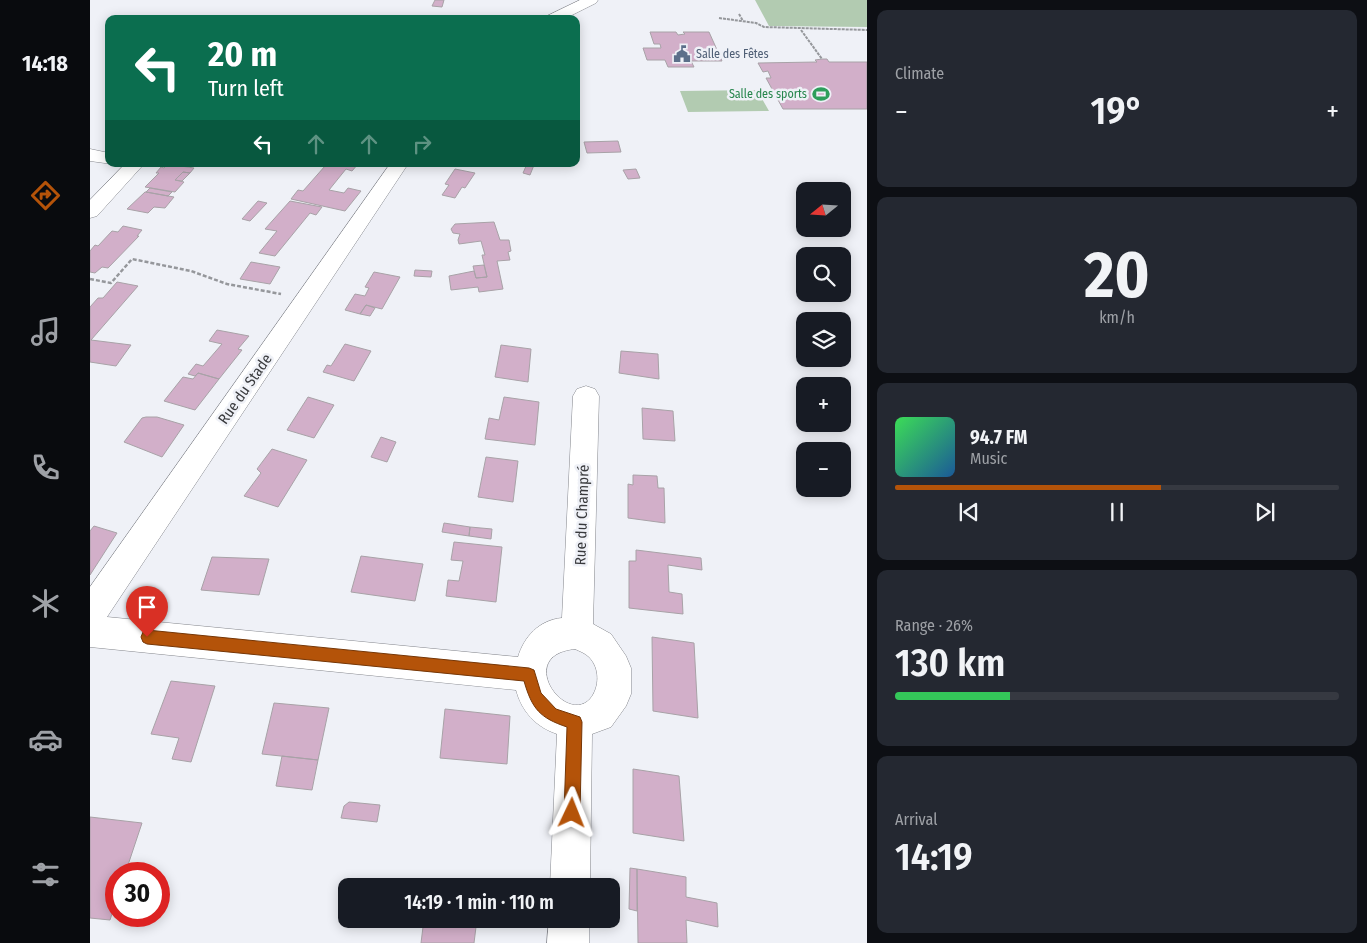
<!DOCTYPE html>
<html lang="en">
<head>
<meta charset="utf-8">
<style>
	:root { --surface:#171b24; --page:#242831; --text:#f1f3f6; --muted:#9ea1a6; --line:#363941; --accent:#b45309 }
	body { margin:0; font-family:"Fira Sans Condensed",sans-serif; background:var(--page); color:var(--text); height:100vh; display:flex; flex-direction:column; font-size:19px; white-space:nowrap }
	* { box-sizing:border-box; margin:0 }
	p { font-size:16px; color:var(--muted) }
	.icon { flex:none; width:28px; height:28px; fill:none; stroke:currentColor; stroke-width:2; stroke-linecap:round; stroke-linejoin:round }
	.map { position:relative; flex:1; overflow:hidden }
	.details { display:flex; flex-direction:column; gap:10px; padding:10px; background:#0d0f14; width:500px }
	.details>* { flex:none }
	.top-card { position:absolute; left:15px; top:15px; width:475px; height:152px; border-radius:10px; box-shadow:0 2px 12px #0003; background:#0b6e4f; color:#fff; overflow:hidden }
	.needle { width:32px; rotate:252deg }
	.buttons { position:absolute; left:706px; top:182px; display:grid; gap:10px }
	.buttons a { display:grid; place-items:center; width:55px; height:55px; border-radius:10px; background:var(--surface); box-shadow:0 2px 12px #0003; font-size:25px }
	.speed { position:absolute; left:15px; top:862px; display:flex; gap:10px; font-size:25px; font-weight:700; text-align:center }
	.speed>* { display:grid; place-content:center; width:65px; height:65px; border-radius:50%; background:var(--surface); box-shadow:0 2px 12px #0003; line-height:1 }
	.speed .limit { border:8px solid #d22; background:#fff; color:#111 }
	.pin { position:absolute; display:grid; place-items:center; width:42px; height:42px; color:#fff; margin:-51px -21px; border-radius:50% 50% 50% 0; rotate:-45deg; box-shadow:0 0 5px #0007 }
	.pin .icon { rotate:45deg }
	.me { position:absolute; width:55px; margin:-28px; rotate:2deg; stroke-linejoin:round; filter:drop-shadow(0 0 4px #0008) }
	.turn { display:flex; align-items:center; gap:18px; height:105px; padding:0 20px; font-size:22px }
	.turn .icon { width:65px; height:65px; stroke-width:2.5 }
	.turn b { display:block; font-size:35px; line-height:42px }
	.lanes { display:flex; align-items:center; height:48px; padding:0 20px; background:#0003; justify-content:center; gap:25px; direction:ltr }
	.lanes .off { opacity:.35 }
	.big { font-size:38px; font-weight:600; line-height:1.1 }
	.details .tile { flex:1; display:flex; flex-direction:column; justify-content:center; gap:8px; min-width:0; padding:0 18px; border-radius:10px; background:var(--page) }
	.details .dial { align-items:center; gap:0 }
	.dial b { font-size:65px; line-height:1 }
	.song { display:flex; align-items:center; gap:15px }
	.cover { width:60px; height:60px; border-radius:8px; background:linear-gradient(135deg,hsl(130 70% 55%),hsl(210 70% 35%)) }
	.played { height:5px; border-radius:2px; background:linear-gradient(90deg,var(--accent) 60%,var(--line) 60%) }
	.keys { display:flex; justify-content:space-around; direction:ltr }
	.heat { display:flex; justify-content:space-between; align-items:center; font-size:28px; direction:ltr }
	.charge { height:8px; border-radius:4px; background:linear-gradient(90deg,#34c759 26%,var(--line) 0) }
	.trip { position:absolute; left:248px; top:878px; width:282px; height:50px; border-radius:10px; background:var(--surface); box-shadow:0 2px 12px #0003; font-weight:600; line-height:50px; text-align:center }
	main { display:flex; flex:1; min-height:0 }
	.tab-bar { display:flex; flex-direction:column; width:90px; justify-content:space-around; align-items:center; background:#090b0e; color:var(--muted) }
	.tab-bar .icon { width:35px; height:35px }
	.tab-bar .active { color:var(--accent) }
	.tab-bar b { font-size:22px; color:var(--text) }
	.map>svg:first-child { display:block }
</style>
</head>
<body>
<main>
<nav class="tab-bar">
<b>14:18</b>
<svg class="icon active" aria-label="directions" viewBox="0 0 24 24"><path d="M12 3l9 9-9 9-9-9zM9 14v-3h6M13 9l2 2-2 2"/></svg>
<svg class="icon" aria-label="music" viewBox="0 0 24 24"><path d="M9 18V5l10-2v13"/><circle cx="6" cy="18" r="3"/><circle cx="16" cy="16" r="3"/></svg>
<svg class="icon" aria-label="phone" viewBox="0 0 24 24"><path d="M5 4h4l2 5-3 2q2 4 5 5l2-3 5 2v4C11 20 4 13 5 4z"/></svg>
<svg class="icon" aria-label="climate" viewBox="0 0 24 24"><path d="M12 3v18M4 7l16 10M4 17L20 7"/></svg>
<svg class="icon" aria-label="car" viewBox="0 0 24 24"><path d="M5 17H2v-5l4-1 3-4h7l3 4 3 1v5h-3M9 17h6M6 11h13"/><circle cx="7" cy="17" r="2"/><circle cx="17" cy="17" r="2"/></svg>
<svg class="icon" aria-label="filters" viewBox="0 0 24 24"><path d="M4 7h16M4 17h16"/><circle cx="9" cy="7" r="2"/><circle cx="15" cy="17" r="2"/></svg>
</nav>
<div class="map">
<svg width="777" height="943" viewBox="0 0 777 943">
	<rect width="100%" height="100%" fill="#eff1f7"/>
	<!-- green -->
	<path fill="#b2cbb1" d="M665 0H777V27L679 26Z
		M667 90 679 111 598 112 590 91Z"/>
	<!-- building -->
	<path fill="#d2afc9" stroke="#a8a2a7" d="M345 0H354L352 7 342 6Z
		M560 32H586L588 35 595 34 593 32H619L632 61H601L604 67H578L575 60H557L553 48H571L570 44H564Z
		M732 59H737L739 62H777V109H693L676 78H681L678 71 673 72 668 63 727 62 725 60Z
		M528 141 531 152 497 153 494 142Z
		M78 164 104 168 100 173 93 172 85 180 94 182 85 192 55 187 69 173H66L71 167 74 168Z
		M225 164H268L262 171 256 169 239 190 254 193 258 188 271 191 255 211 201 199 208 190 213 191 235 166Z
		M437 164 444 165 440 175 433 173Z
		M365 169 385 173 375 188 372 187 365 198 352 195 359 185 355 184Z
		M546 169 550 178 538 179 533 170Z
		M93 172 100 173 92 181 85 180Z
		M60 188 82 192 78 196 56 192Z
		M55 192H56L84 197 75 208 64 207 58 213 37 209Z
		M168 201 177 203 160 221 152 219Z
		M200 201 232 207 226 215 220 213 185 256 169 253 187 231 175 229Z
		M404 222 410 240H419L421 251 418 252 420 260 407 261 413 289 389 292 388 287 361 290 359 276 384 271 386 278 397 277 392 255H395L391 241 369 244 368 240 370 234 363 233 361 229 365 224Z
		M33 226 52 230 47 236H49L18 268 12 267 5 273 0 272V251L5 245 8 246 22 231 28 232Z
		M161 262 190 267 180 284 150 279Z
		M394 265 397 277 386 278 383 266Z
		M325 270 342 271 341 277 324 276Z
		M284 272 310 277 292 309 276 305 270 314 255 310 265 294 275 296 279 288 275 287Z
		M27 282 48 286 1 340 41 345 26 366 0 362V307L8 298H13Z
		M276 305 285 308 280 316 270 314Z
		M127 330 159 336 148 349 152 350 129 379 108 373 105 376 98 374 106 364 113 366 132 344 119 341Z
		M255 344 281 351 264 381 233 372 237 365 241 366Z
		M411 345 441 349 438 382 405 377Z
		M531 351 568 354 569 379 529 373Z
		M108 373 129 379 105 410 74 401 93 377 103 379Z
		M218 397 244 405 224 438 197 430Z
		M414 397 449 402 445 445 395 439 399 418 409 420Z
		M552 408 583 411 585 441 553 439Z
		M56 417H67L94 425 72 457 34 442 52 418Z
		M291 437 306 442 297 462 281 457Z
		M182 449 217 460 188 507 154 496 171 473 167 469Z
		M396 457 428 461 423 502 388 497Z
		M543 475 567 476 568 488H574L575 523 538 518V484L543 485Z
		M354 523 380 527 379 536 352 532Z
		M4 526 27 533 0 575V531Z
		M380 527 402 529 401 539 379 536Z
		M364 542 412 547 406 602 356 596 358 580 369 581 373 561 361 560Z
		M546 550 611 558 612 570 578 565 579 592 592 594 593 614 539 608V561H546Z
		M271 556 333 564 325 601 261 592Z
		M122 557 179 559 169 595 111 590Z
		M562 637 604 643 608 718 563 711Z
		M81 681 125 686 101 762 82 759 89 738 61 734Z
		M184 703 239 708 228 760 172 754Z
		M355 709 420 716 417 764 350 758Z
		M192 756 228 760 222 790 186 786Z
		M543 769 589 776 594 841 543 833Z
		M259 802 290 805 287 822 251 818 254 806Z
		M0 817 52 823 35 874H26V901L20 920 0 918Z
		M540 868 547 869V911L539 909Z
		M547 869 596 877V897L627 903 628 927 596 920 597 943H548Z
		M340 880 389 886H339Z
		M334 919H387L384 943H331Z"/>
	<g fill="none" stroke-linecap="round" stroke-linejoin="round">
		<!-- minor casing -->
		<g stroke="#84868c" stroke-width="1">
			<path id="minor" d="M490 0H508L506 3 474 19H455L457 16Z
				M0 149 19 153V164H22L0 161Z
				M35 164H54L7 216 0 218V200Z
				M300 164H318L17 617 428 657C434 637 449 620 472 618L483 396 487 389 496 386 505 389 509 396 503 624 521 634 536 656 541 668V694L536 706 521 727 502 734 500 886H460L467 734C446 727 432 712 426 690L0 647V587ZM485 649C489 651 495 653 499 657 510 668 510 687 500 699 475 726 424 655 485 649Z
				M459 919H499V943H457Z"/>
		</g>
		<!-- path-far1 -->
		<path stroke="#95979b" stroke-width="2" stroke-dasharray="3 1" stroke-linecap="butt" d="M649 14 653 21
			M629 18 666 23 674 27 777 30
			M711 30 732 59"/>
		<!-- path -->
		<path stroke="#95979b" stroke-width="2.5" stroke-dasharray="4 2" stroke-linecap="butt" d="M0 279 21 283 42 259 101 271 137 284 191 294"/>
		<!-- minor -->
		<use href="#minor" fill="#fff" fill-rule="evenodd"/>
	</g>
	<!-- route -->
	<path fill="#b45309" stroke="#753606" d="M57 630 439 668 444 670 451 693 466 709 490 717 492 722 490 813 487 819 482 821 477 819 474 813 477 727C450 718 442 709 434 681L57 644 53 642 51 637 53 632Z"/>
	<!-- icons -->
	<defs>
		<g id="civic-bare" transform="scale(1.35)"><path d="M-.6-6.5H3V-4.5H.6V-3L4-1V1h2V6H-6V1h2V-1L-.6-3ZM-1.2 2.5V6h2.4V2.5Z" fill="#5c6f8a" stroke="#eff1f7" stroke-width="2.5" paint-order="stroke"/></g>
		<g id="stadium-bare" transform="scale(1.35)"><path d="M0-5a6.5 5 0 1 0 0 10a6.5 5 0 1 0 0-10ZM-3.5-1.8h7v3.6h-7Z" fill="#2e9e5b" stroke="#eff1f7" stroke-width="2.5" paint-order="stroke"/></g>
	</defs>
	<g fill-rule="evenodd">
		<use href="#civic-bare" x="592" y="54"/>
		<use href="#stadium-bare" x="731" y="94"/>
	</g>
	<g text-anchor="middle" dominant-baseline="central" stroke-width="5" stroke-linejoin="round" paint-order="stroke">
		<!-- far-service labels -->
		<g font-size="12" fill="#4e5e75" stroke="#eff1f7" text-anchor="start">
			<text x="606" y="54">Salle des Fêtes</text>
		</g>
		<!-- far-leisure labels -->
		<g font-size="12" fill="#27864d" stroke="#eff1f7" text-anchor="end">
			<text x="717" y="94">Salle des sports</text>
		</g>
		<!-- street labels -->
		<g font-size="15" fill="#393a3d" stroke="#eff1f7">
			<text transform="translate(155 389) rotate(-55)">Rue du Stade</text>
			<text transform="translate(492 515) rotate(-88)">Rue du Champré</text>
		</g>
	</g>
</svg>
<div class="buttons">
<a><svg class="needle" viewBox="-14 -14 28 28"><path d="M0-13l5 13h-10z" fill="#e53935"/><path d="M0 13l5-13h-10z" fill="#9ea1a6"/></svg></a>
<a><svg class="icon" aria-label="search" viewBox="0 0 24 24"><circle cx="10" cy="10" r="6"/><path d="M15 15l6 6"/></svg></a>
<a><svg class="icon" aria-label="layers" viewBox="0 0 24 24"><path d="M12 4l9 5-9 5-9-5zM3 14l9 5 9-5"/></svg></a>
<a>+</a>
<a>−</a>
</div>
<div class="speed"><div class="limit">30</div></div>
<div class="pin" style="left:57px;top:637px;background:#d93025"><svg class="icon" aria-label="arrive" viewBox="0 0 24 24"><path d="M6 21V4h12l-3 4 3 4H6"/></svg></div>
<svg class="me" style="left:482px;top:813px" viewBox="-20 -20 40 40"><path d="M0-17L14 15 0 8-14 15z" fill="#b45309" stroke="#fff" stroke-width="4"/></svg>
<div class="trip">14:19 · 1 min · 110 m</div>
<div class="top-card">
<div class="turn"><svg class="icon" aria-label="left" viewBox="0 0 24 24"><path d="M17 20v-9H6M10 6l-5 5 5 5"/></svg><div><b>20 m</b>Turn left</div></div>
<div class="lanes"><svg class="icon" aria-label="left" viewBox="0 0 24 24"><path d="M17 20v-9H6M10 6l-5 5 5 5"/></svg><svg class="icon off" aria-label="ahead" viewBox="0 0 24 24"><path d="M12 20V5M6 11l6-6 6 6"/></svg><svg class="icon off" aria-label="ahead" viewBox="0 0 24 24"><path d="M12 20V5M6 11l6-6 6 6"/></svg><svg class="icon off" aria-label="right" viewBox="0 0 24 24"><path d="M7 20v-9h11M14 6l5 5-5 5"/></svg></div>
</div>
</div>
<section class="details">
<div class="tile"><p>Climate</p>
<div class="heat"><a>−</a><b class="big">19°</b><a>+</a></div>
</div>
<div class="tile dial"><b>20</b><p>km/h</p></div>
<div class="tile">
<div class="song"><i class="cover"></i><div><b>94.7 FM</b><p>Music</p></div></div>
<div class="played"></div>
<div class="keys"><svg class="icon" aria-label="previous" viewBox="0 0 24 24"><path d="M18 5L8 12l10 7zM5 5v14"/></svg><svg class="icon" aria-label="pause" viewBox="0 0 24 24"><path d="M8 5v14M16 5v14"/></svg><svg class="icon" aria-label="next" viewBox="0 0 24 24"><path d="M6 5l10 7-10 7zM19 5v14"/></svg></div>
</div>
<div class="tile"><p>Range · 26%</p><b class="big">130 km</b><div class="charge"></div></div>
<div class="tile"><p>Arrival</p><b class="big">14:19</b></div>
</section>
</main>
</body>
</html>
